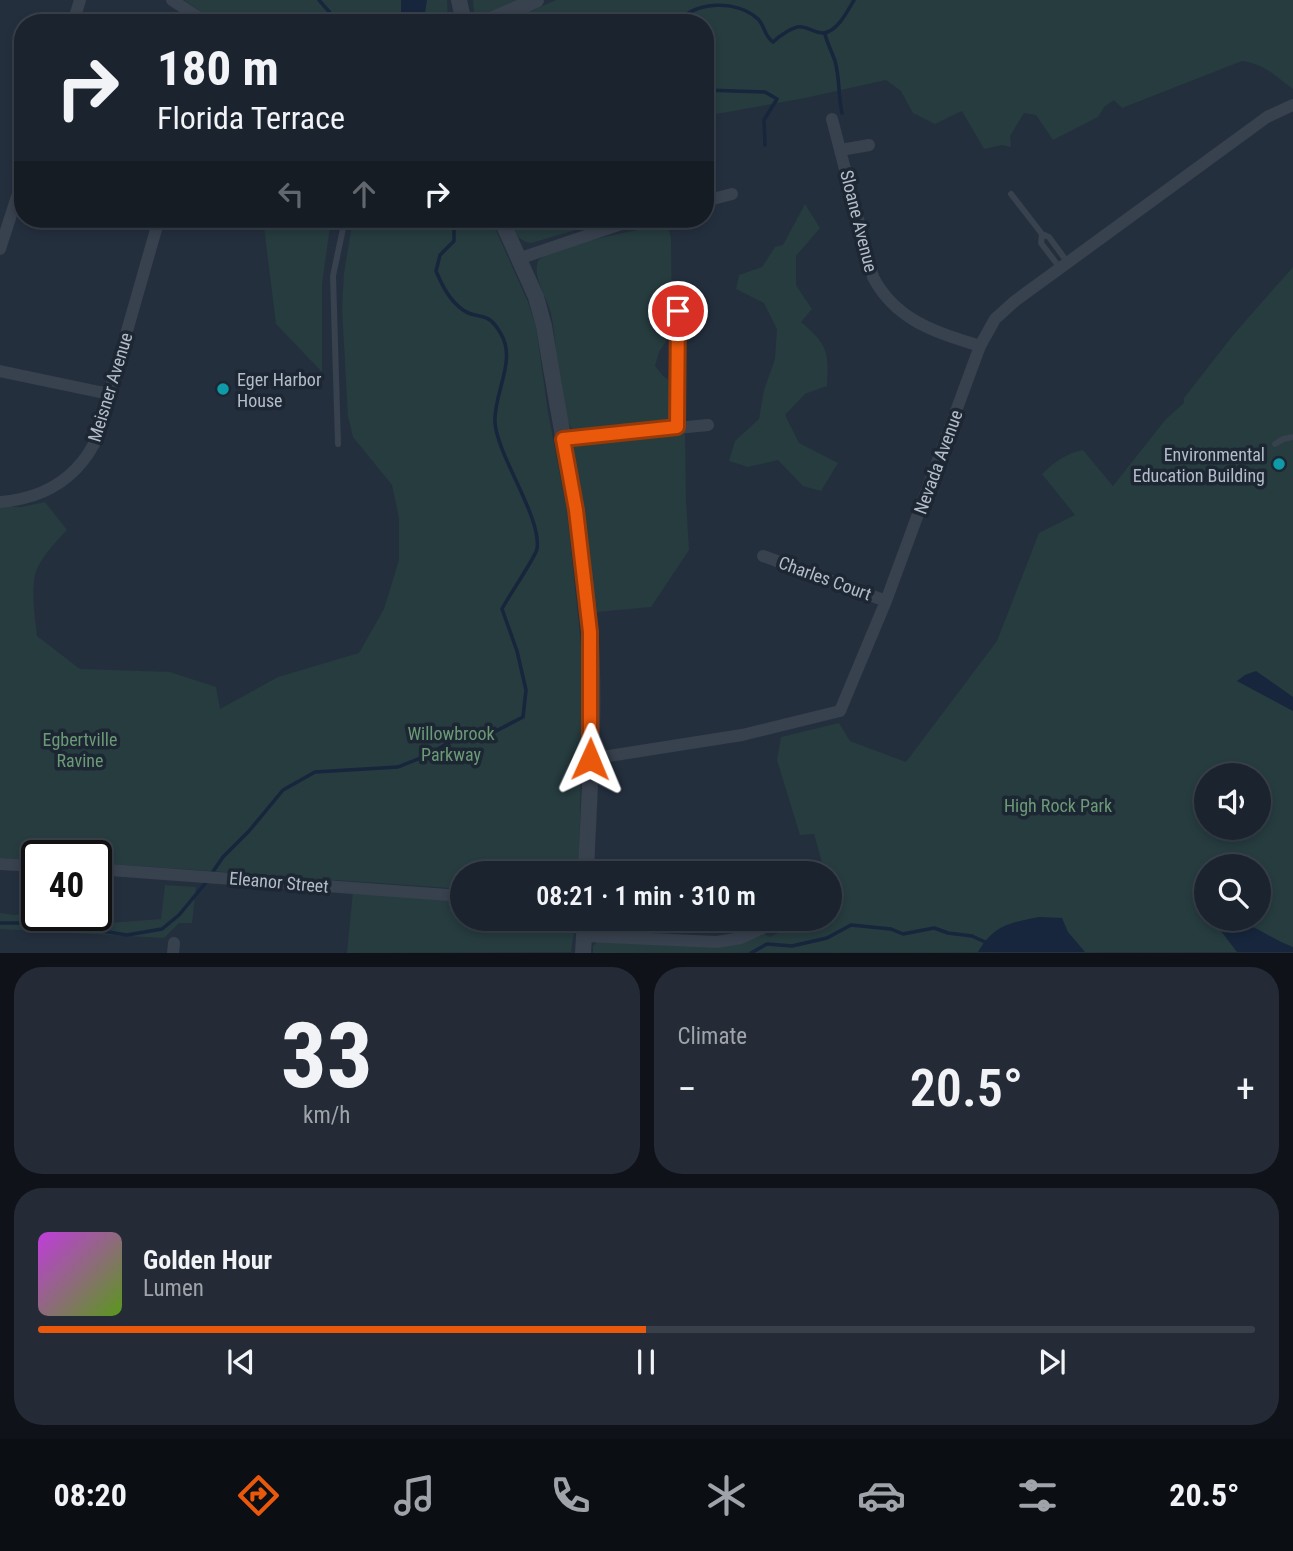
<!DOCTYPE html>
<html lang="en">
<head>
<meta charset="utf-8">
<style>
	:root { --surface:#1b232e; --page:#242b36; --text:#f1f3f6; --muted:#a0a4aa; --line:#39404a; --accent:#ea580c }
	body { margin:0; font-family:"Roboto Condensed",sans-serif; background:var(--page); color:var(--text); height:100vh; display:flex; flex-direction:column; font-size:26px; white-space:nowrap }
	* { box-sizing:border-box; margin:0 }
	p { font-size:23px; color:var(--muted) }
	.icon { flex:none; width:38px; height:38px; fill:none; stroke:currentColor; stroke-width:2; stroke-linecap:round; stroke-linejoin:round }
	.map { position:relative; height:953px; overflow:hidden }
	.side { display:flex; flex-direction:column; gap:14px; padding:14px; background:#0f1319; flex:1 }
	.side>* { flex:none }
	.hud { position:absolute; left:14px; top:14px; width:700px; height:214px; border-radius:28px; box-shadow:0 4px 10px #0003,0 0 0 2px var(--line); background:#1b232e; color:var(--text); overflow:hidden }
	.tools { position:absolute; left:1194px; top:763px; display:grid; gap:14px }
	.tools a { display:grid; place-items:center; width:77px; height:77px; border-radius:50%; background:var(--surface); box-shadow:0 4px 10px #0003,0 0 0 2px var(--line); font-size:35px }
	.speed { position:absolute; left:21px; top:840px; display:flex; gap:14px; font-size:35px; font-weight:700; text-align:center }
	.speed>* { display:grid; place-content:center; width:91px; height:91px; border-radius:50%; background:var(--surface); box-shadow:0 4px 10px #0003,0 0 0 2px var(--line); line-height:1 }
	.speed .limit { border:4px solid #111; border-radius:10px; background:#fff; color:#111 }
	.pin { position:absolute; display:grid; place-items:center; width:60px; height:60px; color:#fff; margin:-30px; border:4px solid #fff; border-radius:50%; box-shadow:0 2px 7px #0007 }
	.me { position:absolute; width:77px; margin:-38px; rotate:1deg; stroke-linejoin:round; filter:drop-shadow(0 0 5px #0008) }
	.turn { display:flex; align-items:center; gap:24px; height:147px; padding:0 28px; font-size:32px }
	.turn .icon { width:91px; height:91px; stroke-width:2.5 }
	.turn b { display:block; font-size:49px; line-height:60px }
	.lanes { display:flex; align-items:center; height:66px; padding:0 28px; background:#0003; justify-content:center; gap:35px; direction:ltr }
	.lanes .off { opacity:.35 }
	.big { font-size:52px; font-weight:600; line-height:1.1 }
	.side .widget { flex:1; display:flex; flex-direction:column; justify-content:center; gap:10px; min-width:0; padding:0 24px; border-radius:28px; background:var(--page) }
	.side .dial { align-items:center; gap:0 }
	.dial b { font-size:91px; line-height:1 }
	.song { display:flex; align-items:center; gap:21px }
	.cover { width:84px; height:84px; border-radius:10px; background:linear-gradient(135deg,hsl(290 70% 55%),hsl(90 70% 35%)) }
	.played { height:7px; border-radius:4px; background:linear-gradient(90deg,var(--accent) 50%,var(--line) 50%) }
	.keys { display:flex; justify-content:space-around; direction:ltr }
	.heat { display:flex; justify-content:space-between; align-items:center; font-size:38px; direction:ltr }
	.side .tiles { flex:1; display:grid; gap:14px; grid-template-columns:1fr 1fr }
	.widget:last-child { grid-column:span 2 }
	.trip { position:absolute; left:450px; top:861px; width:392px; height:70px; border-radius:35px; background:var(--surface); box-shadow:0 4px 10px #0003,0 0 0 2px var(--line); font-weight:600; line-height:70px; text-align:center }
	.tab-bar { display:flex; height:112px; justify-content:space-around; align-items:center; background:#0b0e12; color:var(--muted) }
	.tab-bar .icon { width:49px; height:49px }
	.tab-bar .selected { color:var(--accent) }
	.tab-bar b { font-size:32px; color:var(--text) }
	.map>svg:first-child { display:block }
</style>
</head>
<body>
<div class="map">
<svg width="1293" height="953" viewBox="0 0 1293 953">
	<rect width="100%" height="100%" fill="#242f3e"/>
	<!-- green -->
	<path fill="#263c3f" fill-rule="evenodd" d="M184 0H447L448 18 440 23H217Z
		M473 0H516L484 15 474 13Z
		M556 0H1293V89C1277 77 1263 63 1242 61L1122 108 1114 100 1104 107 1098 117 1053 140 1036 115 1024 113 1010 136 1011 147 1002 145 984 149 962 111 935 124 913 113 901 91 886 80 805 98 705 116V23H504Z
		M805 204 820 228 796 256V285L812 309 801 322C828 345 829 352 827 386L805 394 785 415 799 443 838 463 821 491 803 486 778 460 748 467 729 461 735 441 759 419 764 390 775 359 777 329 764 303 736 289 739 275 762 267 775 247 783 245Z
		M263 219H331L322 284V372L276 324Z
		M353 219H491L528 302 536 327 548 412 567 511 581 644 582 715 579 873H462V889L96 863V856H37V860L0 858V507H21L45 502 67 530C56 542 39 559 35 575 31 594 35 617 37 636L80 669 170 672 216 687 220 709 278 677 359 653 384 609 399 560V518L392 485 353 437 348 416 342 309 344 273Z
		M510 219H613L531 243C517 241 515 231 510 219Z
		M667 223 671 238 672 332 659 352 655 366 664 377 675 383 672 421 666 423 576 430 571 428C554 394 559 351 551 314 547 297 532 277 538 261 553 242 641 232 667 223Z
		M1293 267V952L593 953V946L598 941 741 944 764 934 770 937 801 922 800 919H830V912L835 909 830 891V873H825L814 834 800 835 777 760 781 737 839 723 850 741 906 762 997 641 1039 533 1075 515 1042 474C1054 462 1067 453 1083 450L1113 486 1166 419 1184 403V398L1234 334ZM1206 775H1258V828H1206ZM1206 866H1258V919H1206Z
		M685 432 686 501 689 550 651 607 597 612 573 446 593 440Z
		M165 885 196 887 192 923H179L164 938 0 929V913L15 915 37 912V915L80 916 95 924 161 919Z
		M353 891 462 902V919H576L571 952 347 953Z"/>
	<!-- water -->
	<path fill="#17263c" d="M401 0H427L425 13C414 22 407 25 393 19L401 15Z
		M1256 671 1293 697V711L1237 681 1245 675Z
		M1039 917 1062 918 1068 932 1085 952H978C994 925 1009 923 1039 917Z
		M1223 921C1255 921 1265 937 1293 947V952H1237L1221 931Z"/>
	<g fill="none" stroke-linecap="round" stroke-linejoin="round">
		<!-- stream -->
		<path stroke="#17263c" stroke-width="3.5" d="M319 0 339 23
			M378 23 381 20 393 19
			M677 23C696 0 737 0 758 19 765 26 764 36 773 42 779 36 795 25 802 27 810 28 817 34 824 33 838 31 848 10 854 0
			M825 34C827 43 832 52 835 61 840 79 838 95 842 113
			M705 90 765 92 777 99 764 120 765 145
			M212 873 223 857 249 831 283 790 315 772 398 767 428 755 465 733 496 731 523 717 526 690 517 651 502 609C508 597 535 558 537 549 542 518 498 457 495 423 493 394 517 361 501 334 487 309 479 321 463 310 449 300 442 285 436 271L440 255 454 241V226L449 219
			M0 923H53L127 935 162 929 179 915 208 880
			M751 953 767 944 792 946 827 938 851 925 891 929 903 934 934 928 948 933 972 936 985 942"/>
		<!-- service -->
		<path stroke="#38414e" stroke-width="6" d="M1011 194 1042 234 1041 243 1060 268
			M1042 234 1049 237 1068 263
			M338 444 333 276 345 219
			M1275 444 1283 439 1293 437"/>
		<!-- minor -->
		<path stroke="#38414e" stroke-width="12" d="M172 0 207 23
			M73 23 80 0
			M832 119 873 277C896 321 936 332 980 346
			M841 150 869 145
			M705 201 732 194
			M0 249 23 178
			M518 259 636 219
			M0 371 109 394
			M677 427 678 311
			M563 439 708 425
			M0 502C64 497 101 456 109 394L159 219
			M763 556 886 601
			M590 759 742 735 840 711 886 601 980 346 995 319 1015 301 1267 117 1293 105
			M0 864 37 866
			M96 869 462 896
			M585 936 717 942 741 938 782 919
			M173 953 174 943"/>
		<!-- tertiary -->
		<path stroke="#38414e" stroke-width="16" d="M459 0 464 23
			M484 23 536 0
			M501 219 536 297 544 326C560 427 582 526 590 627 596 709 589 792 586 873
			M583 953 585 919"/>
	</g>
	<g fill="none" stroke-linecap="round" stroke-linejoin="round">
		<!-- route casing -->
		<g stroke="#983908" stroke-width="18">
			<path id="route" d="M590 759V632L576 510 563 439 677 427 678 311"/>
		</g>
		<!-- route -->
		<use href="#route" stroke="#ea580c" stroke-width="12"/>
	</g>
	<!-- markers -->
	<g fill="#0f9aa8" stroke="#1d2633" stroke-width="2.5">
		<circle cx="223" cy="389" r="7"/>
		<circle cx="1279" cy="464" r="7"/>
	</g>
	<g text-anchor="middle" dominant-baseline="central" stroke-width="7" stroke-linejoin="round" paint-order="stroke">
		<!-- street labels -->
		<g font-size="18" fill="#b4bcc9" stroke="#1d2633">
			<text transform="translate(859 221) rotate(76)">Sloane Avenue</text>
			<text transform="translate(110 387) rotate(-73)">Meisner Avenue</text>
			<text transform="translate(938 462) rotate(-70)">Nevada Avenue</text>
			<text transform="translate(825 578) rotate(20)">Charles Court</text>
			<text transform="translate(279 882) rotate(5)">Eleanor Street</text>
		</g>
		<!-- poi labels -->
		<g font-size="18" fill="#b4bcc9" stroke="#1d2633" text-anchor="start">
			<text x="237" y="379">Eger Harbor<tspan x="237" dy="21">House</tspan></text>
			<text x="1265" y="454" text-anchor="end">Environmental<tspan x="1265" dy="21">Education Building</tspan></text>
		</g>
		<!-- park labels -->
		<g font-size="18" fill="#6b9a76" stroke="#1d2633">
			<text x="451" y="733">Willowbrook<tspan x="451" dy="21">Parkway</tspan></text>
			<text x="80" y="739">Egbertville<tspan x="80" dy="21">Ravine</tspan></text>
			<text x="1058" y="805">High Rock Park</text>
		</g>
	</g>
</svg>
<div class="tools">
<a><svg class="icon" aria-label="sound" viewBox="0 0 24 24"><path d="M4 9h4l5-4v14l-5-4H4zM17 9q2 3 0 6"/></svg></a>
<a><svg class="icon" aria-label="search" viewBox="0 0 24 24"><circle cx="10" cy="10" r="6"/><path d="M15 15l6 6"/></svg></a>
</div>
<div class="speed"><div class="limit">40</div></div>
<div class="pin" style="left:678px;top:311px;background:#d93025"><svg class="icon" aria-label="arrive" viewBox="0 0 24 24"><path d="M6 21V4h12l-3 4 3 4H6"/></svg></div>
<svg class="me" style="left:590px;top:759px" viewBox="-20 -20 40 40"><path d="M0-17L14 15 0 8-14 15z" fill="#ea580c" stroke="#fff" stroke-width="4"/></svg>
<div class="trip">08:21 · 1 min · 310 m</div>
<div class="hud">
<div class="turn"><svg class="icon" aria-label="right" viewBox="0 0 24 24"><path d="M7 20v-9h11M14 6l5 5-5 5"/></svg><div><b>180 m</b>Florida Terrace</div></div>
<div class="lanes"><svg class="icon off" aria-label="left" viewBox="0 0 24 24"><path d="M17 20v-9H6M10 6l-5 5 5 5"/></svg><svg class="icon off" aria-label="ahead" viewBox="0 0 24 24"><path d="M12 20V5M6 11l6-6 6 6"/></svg><svg class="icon" aria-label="right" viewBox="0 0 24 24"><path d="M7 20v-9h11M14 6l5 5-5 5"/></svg></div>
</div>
</div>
<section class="side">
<div class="tiles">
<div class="widget dial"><b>33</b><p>km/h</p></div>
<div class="widget"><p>Climate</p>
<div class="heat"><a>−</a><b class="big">20.5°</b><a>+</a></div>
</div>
<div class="widget">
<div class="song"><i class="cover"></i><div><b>Golden Hour</b><p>Lumen</p></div></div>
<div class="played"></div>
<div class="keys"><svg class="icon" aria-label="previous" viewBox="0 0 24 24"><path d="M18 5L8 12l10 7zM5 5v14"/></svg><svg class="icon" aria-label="pause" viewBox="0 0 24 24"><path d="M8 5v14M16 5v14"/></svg><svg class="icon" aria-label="next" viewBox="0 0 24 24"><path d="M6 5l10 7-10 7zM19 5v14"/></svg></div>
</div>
</div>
</section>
<nav class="tab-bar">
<b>08:20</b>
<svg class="icon selected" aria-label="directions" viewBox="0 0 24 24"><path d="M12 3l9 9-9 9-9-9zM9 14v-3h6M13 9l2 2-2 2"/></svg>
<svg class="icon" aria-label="music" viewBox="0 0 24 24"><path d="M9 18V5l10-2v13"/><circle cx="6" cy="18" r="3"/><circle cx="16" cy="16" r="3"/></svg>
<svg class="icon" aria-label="phone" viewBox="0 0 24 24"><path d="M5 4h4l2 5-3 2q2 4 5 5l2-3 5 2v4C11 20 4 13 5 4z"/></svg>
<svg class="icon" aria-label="climate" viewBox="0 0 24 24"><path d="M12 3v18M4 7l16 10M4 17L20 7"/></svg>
<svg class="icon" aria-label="car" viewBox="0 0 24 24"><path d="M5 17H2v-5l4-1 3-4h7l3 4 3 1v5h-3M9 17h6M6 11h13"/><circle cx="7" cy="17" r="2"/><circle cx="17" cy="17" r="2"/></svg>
<svg class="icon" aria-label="filters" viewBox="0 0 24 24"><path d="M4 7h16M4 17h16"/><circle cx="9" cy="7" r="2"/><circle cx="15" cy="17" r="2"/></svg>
<b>20.5°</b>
</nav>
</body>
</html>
